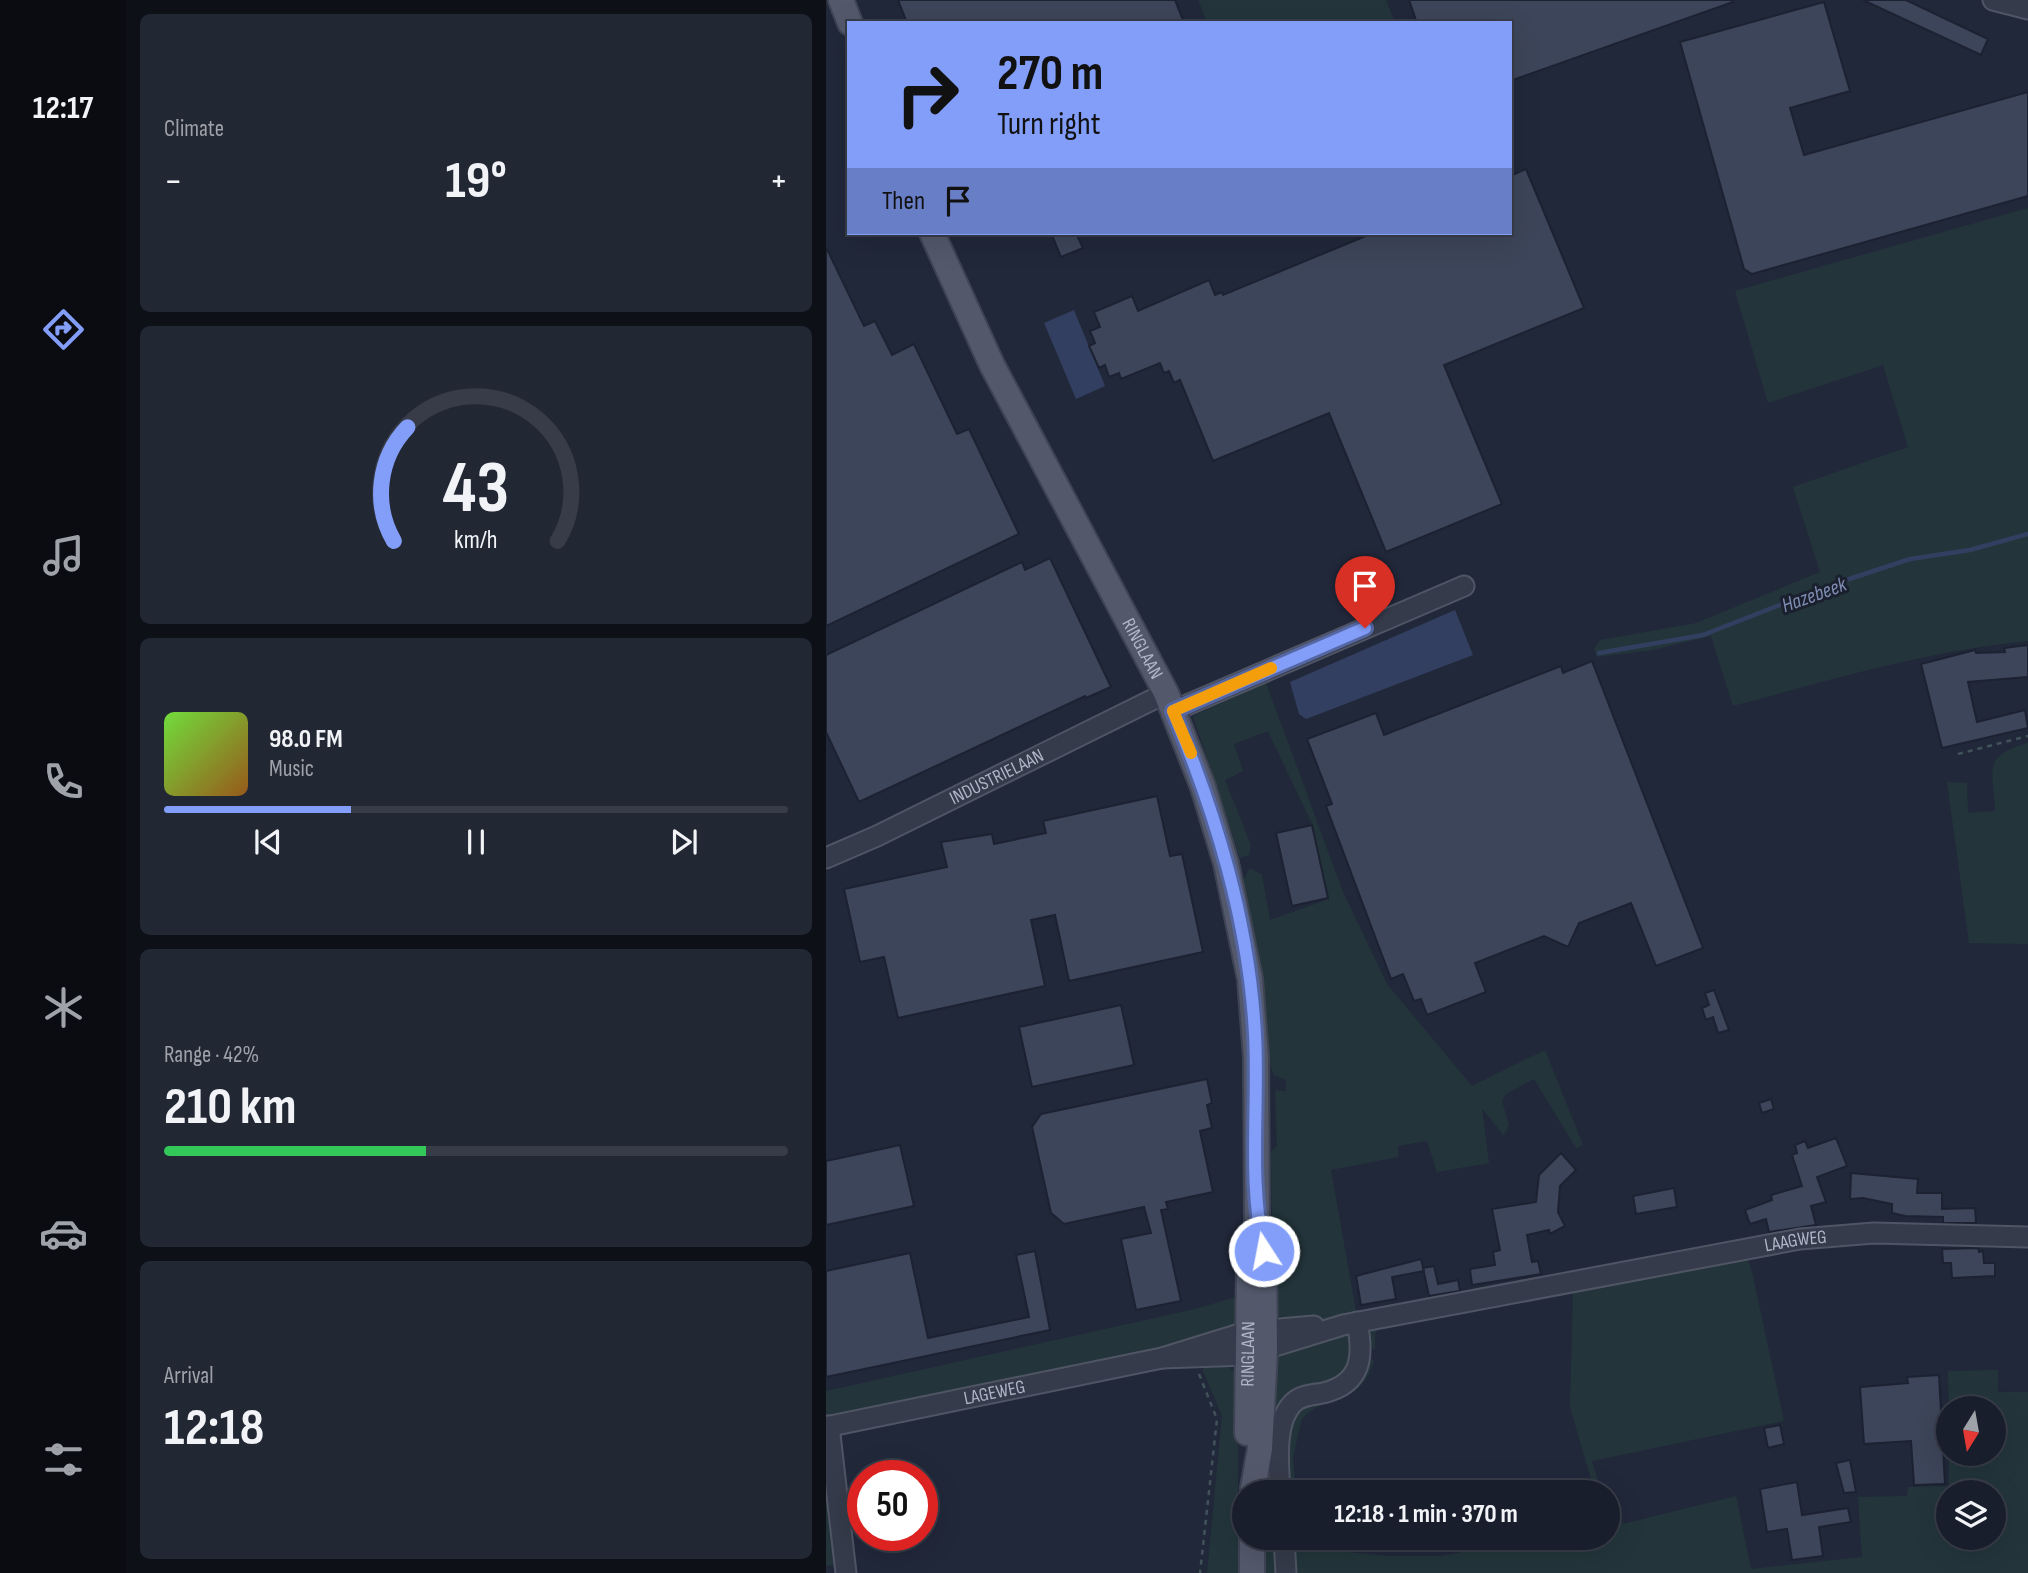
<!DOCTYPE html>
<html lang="en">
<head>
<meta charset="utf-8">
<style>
	:root { --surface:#191e2c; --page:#222734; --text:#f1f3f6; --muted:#9fa2a9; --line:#373c48; --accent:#839ef9 }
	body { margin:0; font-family:"Sofia Sans Condensed",sans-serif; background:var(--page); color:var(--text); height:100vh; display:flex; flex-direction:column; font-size:26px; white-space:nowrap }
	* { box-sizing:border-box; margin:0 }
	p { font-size:23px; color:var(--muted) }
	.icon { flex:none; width:38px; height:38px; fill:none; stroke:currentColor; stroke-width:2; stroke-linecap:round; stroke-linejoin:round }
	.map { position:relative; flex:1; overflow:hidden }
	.sheet { display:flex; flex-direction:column; gap:14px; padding:14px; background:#0e1018; width:700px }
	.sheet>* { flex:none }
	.guide { position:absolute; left:21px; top:21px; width:665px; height:214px; border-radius:0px; box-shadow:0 7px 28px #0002,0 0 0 2px var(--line); background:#839ef9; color:#111; overflow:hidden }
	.needle { width:46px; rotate:191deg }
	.fabs { position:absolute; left:1110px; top:1396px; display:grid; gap:14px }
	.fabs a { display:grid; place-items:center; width:70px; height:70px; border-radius:50%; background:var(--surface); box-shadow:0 7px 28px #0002,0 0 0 2px var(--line); font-size:35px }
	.speed { position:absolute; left:21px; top:1460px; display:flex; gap:14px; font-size:35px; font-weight:700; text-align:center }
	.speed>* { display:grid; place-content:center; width:91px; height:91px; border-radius:50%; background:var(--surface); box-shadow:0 7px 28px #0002,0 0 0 2px var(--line); line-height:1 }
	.speed .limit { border:10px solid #d22; background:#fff; color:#111 }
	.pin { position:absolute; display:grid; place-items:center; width:60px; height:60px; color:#fff; margin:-72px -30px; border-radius:50% 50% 50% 0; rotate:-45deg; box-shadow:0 0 7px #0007 }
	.pin .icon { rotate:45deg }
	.me { position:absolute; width:77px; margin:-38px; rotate:349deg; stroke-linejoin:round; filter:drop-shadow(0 0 5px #0008) }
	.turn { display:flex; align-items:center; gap:24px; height:147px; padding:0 35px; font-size:32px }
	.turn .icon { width:91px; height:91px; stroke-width:2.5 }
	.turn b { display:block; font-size:49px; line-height:60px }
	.then { display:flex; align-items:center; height:66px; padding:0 35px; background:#0003; gap:14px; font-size:26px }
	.big { font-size:52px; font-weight:700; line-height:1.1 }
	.sheet .tile { flex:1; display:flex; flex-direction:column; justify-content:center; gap:10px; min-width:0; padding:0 24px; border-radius:10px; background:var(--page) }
	.sheet .dial { align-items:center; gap:0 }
	.dial svg { height:182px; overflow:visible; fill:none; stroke:var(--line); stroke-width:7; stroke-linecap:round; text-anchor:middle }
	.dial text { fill:var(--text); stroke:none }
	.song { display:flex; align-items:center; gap:21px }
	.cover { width:84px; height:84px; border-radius:10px; background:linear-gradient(135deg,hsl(100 70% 55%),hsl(30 70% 35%)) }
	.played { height:7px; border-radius:4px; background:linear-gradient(90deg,var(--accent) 30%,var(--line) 30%) }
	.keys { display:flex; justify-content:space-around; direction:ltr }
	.heat { display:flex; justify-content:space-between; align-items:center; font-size:38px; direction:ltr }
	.charge { height:10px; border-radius:5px; background:linear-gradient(90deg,#34c759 42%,var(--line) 0) }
	.trip { position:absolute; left:406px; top:1480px; width:388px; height:70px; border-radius:35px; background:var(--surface); box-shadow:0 7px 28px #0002,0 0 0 2px var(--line); font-weight:700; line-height:70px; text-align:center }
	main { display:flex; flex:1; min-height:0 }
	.tabs { display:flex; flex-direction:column; width:126px; justify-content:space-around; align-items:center; background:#0a0c12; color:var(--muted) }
	.tabs .icon { width:49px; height:49px }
	.tabs .on { color:var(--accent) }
	.tabs b { font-size:32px; color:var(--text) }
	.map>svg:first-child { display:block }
</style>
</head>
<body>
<main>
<nav class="tabs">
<b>12:17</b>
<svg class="icon on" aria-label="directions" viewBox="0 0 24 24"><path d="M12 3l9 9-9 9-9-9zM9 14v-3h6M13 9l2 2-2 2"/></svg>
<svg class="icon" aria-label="music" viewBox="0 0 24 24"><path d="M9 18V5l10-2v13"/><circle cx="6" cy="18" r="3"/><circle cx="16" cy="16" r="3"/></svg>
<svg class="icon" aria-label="phone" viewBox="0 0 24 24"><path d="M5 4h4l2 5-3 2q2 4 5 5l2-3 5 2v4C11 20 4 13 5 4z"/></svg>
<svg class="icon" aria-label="climate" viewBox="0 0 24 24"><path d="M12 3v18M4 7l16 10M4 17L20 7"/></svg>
<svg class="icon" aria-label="car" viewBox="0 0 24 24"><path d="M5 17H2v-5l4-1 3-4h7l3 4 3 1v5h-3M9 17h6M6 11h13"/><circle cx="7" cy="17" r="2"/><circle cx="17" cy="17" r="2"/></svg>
<svg class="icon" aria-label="filters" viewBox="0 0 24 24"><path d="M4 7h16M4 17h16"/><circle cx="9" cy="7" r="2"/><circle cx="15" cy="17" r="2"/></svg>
</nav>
<section class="sheet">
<div class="tile"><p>Climate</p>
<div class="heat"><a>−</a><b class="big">19°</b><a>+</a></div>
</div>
<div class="tile dial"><svg viewBox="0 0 100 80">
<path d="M14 69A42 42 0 1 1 86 69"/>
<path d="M14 69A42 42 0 0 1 20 19" stroke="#839ef9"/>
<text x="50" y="56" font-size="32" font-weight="700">43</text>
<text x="50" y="72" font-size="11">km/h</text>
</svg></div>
<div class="tile">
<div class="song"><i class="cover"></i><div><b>98.0 FM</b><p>Music</p></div></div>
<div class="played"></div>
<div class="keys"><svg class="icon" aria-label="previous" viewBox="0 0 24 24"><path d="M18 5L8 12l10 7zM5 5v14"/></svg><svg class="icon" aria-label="pause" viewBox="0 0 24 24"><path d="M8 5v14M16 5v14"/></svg><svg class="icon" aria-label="next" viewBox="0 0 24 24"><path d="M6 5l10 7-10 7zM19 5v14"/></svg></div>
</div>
<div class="tile"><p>Range · 42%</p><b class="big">210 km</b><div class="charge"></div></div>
<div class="tile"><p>Arrival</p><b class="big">12:18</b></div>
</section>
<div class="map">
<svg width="1202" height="1573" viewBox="0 0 1202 1573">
	<rect width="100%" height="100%" fill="#21283a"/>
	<!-- green -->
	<path fill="#23353b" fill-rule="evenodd" d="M372 0H560L569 23H381Z
		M1202 208V641C1101 651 1004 680 907 706L885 636 827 650 771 657 768 649 774 640 870 623 994 572 967 487 1082 447 1057 365 942 403 909 291Z
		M440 683 517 892 561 984 646 1086 719 1050 757 1145 750 1148 708 1079 680 1094 676 1101 683 1125 678 1136 656 1108 663 1163 611 1172 601 1141 572 1146V1157L505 1170 531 1317C505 1320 466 1332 447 1310L445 1152 451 1146 449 1090 460 1091V1080L448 1075 441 1057 439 1012 417 881 424 868 436 875 444 920 503 899 486 824 442 731 408 744 417 771 399 780 425 845 423 855 414 858 367 716Z
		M1202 743V944L1143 943 1121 782 1141 783 1142 813 1169 811C1168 771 1154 756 1202 743Z
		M915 1256 922 1260 926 1272 958 1421 766 1461 776 1492 782 1493H769L744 1407 747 1292 552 1329 549 1334V1349L544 1348 539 1330Z
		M413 1296 415 1324 407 1333 0 1421V1391L369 1309Z
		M522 1331 527 1336V1370L467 1399 450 1493H441L447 1364 456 1353 480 1347 479 1342Z
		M543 1358 548 1360C534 1411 497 1391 475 1421L467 1458 470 1493H460L457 1454 468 1412Z
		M376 1363H398L411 1374 413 1573H381L396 1416 377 1371Z
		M1172 1370V1392H1202V1573H466L463 1538H473L474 1547 561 1556H616L706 1538H782V1493L791 1503 797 1524 910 1496 925 1569 1036 1557 1032 1497 1081 1496 1082 1487 1123 1486V1454H1167V1409H1123L1122 1371ZM1122 1493H1167V1538H1122Z
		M0 1436 15 1564 0 1566Z
		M439 1538H454L457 1573H438Z"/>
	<!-- water -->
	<path fill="#333f60" d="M248 310 279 386 250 399 218 323Z
		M629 610 647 655 480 719 473 714 464 682Z"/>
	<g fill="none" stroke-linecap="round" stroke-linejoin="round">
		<!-- stream -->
		<path stroke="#333f60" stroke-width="4.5" d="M773 653 877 635 1005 585 1084 559 1144 550 1202 534"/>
	</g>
	<!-- building -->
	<path fill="#3d455a" stroke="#1c2231" stroke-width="2" d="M72 0H349L358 23H81Z
		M583 0H906L907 2 684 81V23H591Z
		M1037 0H1080L1162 39 1155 55Z
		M998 2 1024 91 964 108 978 155 1202 92V196L926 274 918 269 854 42Z
		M700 169 758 308 618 365 676 504 560 552 503 413 387 461 354 380 348 383 343 371 338 373 334 363 295 379 293 373 283 377 279 365 273 368 263 346 269 343 264 331 274 327 268 312 306 296 312 311 383 280 389 295 396 292 397 295 547 233H684V176Z
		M225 233H250L257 248 235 257Z
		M0 247 38 326 49 321 66 355 88 344 131 434 143 429 193 534 0 626Z
		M224 558 285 687 260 698 259 696 33 802 0 732V655L196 562 199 570Z
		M1202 645V677L1142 682 1151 722 1199 710 1202 728 1116 748 1095 664 1149 650 1150 653 1179 652 1178 648Z
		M766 661 877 948 830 966 805 903 753 923 742 947 718 936 649 963 660 992 601 1015 595 999 588 1001 577 974 565 979 500 806 506 804 481 739 550 713 558 735 735 666 737 673Z
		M331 796 344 856 356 854 377 952 243 981 229 915 205 920 219 986 72 1018 58 957 34 962 18 889 121 867 115 842 166 834 168 844 220 833 217 821Z
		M486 825 502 898 466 906 450 833Z
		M888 990 903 1030 892 1033 887 1017 880 1020 876 1008 883 1005 879 993Z
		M295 1005 308 1065 206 1087 193 1027Z
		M381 1079 386 1103 381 1105 386 1128 374 1131 387 1192 340 1202 342 1209 335 1210 355 1301 310 1310 295 1239 325 1233 318 1207 238 1224 225 1213 206 1127 215 1114Z
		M945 1099 948 1109 936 1113 933 1103Z
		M1010 1138 1021 1166 991 1177 1000 1202 985 1206 990 1225 943 1232 940 1219 924 1224 919 1210 946 1200 945 1195 976 1186 966 1155 971 1153 969 1145 979 1141 982 1148Z
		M74 1145 88 1206 0 1225V1161Z
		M735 1153 750 1170 734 1186 732 1212 739 1226 724 1234 723 1230 701 1235 706 1262 712 1261 715 1274 646 1285 644 1269 669 1265 667 1252 674 1250 666 1209 710 1202 713 1175Z
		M1025 1173 1092 1179 1091 1193H1116V1209L1149 1208 1150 1223H1117V1217L1079 1216 1066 1213V1204L1037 1198 1024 1199Z
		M848 1188 851 1207 810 1214 807 1196Z
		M1152 1248 1153 1252 1157 1251 1158 1263H1169V1276L1126 1278 1125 1263H1117L1116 1249Z
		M209 1251 224 1330 0 1377V1271L84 1253 102 1338 203 1317 190 1255Z
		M595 1259 598 1271 566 1277 570 1299 535 1305 530 1276Z
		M608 1266 612 1284 632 1280 634 1291 603 1296 597 1268Z
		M1113 1375 1119 1484 1088 1485 1085 1441 1038 1444 1034 1387 1082 1383 1081 1377Z
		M954 1425 958 1444 942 1448 938 1428Z
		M1024 1460 1030 1492 1018 1493 1010 1463Z
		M971 1482 976 1515 1022 1508 1025 1522 993 1527 997 1556 966 1560 961 1529 941 1532 934 1489Z"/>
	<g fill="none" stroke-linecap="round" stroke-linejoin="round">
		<!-- minor casing -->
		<g stroke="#505565" stroke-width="23">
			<g id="minor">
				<path d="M1167 0 1202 9"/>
				<path d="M347 711 638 586"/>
				<path id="s1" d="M0 858 51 836 340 693"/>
				<path id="s2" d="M336 1358 420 1355 517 1325 974 1239 1048 1233 1202 1237"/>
				<path d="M3 1426 20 1573"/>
				<path id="s3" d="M0 1427 336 1358 420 1332 488 1326"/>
				<path d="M454 1493C453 1468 447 1423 467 1403 475 1395 486 1395 497 1393 536 1384 538 1356 531 1322"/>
				<path d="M458 1538 460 1573"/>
			</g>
		</g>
		<!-- major casing -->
		<g stroke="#3e4454" stroke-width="28">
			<g id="major">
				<path d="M15 0 24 23"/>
				<path id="s4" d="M106 233 166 365 340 693 377 787 400 863 424 979 430 1057 431 1222 438 1251 439 1350 434 1449 427 1488"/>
				<path id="s5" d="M421 1433 423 1263"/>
				<path d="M426 1573V1538"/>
			</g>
		</g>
		<!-- path -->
		<path stroke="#415259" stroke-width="2.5" stroke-dasharray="5 5" stroke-linecap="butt" d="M1132 754 1202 736
			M373 1374 391 1419 374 1573"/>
		<!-- minor -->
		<use href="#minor" stroke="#353b4a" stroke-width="19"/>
		<!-- major -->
		<use href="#major" stroke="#53596b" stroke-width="24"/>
	</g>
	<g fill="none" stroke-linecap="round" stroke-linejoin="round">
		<!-- route casing -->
		<g stroke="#5567a2" stroke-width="18">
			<path id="route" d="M438 1251C422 1181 433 1105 429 1034 423 922 390 814 347 711L539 628"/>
		</g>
		<!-- route -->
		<use href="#route" stroke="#839ef9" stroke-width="12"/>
		<!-- slow -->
		<path stroke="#f59e0b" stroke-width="12" d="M365 753 347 711 445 668"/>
	</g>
	<g text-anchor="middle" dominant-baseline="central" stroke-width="6" stroke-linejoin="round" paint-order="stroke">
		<!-- street labels -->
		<g font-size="19" fill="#b0b5c7" stroke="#1b202f">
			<text stroke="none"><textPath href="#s4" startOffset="466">RINGLAAN</textPath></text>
			<text stroke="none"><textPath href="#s1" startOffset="189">INDUSTRIELAAN</textPath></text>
			<text stroke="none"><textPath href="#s2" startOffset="646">LAAGWEG</textPath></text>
			<text stroke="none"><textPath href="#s5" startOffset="79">RINGLAAN</textPath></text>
			<text stroke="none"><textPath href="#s3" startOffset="172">LAGEWEG</textPath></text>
		</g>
		<!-- water labels -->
		<g font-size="21" font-style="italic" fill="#7f8db3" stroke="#1b202f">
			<text transform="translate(988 595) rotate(-20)">Hazebeek</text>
		</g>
	</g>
</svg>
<div class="fabs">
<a><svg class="needle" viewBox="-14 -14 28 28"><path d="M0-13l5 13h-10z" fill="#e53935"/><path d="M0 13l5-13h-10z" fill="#9fa2a9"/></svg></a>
<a><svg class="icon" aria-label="layers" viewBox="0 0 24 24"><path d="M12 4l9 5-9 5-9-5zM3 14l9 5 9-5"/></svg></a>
</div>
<div class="speed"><div class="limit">50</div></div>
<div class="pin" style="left:539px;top:628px;background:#d93025"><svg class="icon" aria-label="arrive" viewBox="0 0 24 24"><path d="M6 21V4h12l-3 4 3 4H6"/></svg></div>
<svg class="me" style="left:438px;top:1251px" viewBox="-20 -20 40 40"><circle r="17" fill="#839ef9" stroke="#fff" stroke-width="3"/><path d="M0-11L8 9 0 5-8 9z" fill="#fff"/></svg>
<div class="trip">12:18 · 1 min · 370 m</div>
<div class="guide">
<div class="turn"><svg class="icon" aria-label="right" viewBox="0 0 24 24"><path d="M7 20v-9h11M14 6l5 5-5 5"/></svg><div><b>270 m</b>Turn right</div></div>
<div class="then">Then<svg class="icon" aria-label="arrive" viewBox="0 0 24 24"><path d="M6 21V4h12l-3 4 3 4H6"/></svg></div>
</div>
</div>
</main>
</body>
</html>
